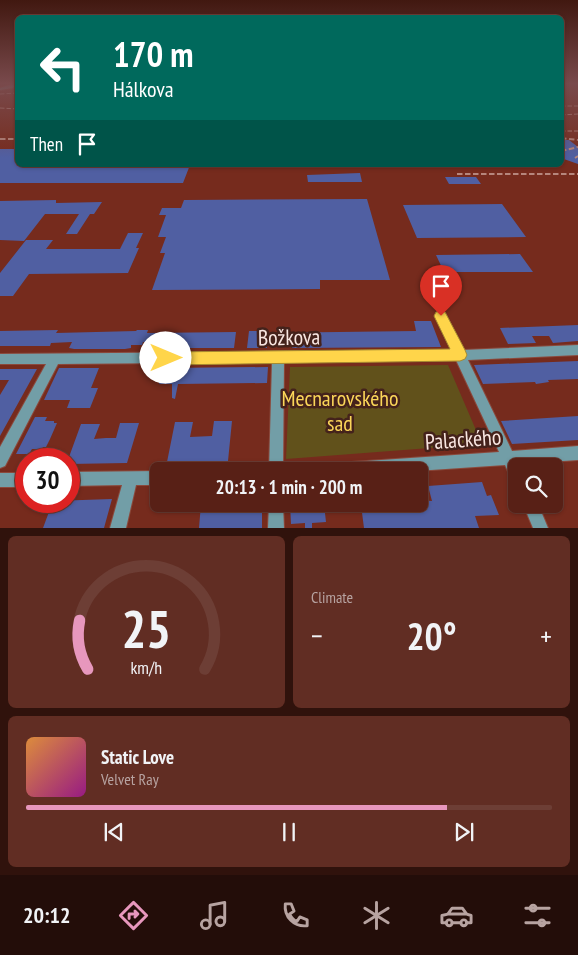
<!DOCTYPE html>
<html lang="en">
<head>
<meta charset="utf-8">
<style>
	:root { --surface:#582016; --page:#612d23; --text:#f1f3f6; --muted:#b7a3a1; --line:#6d3e35; --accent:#e797bd }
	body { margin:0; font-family:"PT Sans Narrow",sans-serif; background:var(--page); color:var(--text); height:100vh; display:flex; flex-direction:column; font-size:19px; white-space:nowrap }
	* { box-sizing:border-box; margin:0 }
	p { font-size:16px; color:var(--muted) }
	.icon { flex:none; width:28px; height:28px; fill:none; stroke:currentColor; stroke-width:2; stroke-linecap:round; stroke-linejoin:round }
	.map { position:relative; height:528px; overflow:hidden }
	.panel { display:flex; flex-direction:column; gap:8px; padding:8px; background:#30120c; flex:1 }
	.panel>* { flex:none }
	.banner { position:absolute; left:15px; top:15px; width:549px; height:152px; border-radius:8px; box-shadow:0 1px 4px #0004,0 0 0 1px var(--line); background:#00695c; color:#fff; overflow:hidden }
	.fabs { position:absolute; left:508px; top:458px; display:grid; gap:10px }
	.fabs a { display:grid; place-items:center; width:55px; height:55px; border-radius:8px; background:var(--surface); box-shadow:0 1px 4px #0004,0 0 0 1px var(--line); font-size:25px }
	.speed { position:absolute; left:15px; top:448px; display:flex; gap:10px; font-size:25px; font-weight:700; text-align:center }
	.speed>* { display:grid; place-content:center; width:65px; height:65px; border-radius:50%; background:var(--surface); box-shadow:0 1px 4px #0004,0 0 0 1px var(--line); line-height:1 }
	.speed .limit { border:8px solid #d22; background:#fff; color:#111 }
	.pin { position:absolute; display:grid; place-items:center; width:42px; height:42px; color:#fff; margin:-51px -21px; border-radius:50% 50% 50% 0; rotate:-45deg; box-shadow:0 0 5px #0007 }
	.pin .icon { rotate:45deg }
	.me { position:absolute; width:55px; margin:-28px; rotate:90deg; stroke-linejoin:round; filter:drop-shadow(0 0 4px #0008) }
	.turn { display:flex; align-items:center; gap:18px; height:105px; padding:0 15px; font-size:22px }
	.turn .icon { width:65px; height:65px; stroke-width:2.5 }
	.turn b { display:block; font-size:35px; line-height:42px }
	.then { display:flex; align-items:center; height:48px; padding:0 15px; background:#0003; gap:10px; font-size:19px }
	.big { font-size:38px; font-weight:700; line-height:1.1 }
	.panel .card { flex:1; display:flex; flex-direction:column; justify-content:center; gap:8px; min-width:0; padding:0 18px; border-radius:8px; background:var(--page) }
	.panel .dial { align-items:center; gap:0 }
	.dial svg { height:130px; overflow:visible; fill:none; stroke:var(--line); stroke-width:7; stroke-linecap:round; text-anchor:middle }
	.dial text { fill:var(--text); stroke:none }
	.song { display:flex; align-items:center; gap:15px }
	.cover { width:60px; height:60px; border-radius:8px; background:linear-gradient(135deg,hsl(30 70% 55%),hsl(310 70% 35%)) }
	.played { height:5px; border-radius:2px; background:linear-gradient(90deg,var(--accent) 80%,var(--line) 80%) }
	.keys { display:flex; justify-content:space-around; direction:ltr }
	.heat { display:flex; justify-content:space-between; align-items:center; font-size:28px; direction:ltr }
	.panel .tiles { flex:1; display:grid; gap:8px; grid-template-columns:1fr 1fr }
	.card:last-child { grid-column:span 2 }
	.trip { position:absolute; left:150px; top:462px; width:278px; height:50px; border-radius:8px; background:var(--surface); box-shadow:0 1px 4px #0004,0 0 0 1px var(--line); font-weight:700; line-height:50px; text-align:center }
	.dock { display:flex; height:80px; justify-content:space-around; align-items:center; background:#230d09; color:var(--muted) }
	.dock .icon { width:35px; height:35px }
	.dock .active { color:var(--accent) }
	.dock b { font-size:22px; color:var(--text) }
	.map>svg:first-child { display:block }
</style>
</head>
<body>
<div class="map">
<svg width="578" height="528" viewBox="0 0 578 528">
	<rect width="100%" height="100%" fill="#762b1d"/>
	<!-- green -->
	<path fill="#61511b" d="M448 365 482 444 286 459 290 367Z"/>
	<!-- building -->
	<path fill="#505fa2" d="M561 140H569L578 147V164L561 158Z
		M0 149H18V165H190L183 183H0Z
		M360 173 362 182H308L307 175Z
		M445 177H476L481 184H449Z
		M367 199 390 280H320V289L152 290 165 253H160L166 237H158L166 215H159L162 208H181L184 200Z
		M56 200V203L102 202 94 214H90L77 234H66L79 214H45L24 241 0 240V201Z
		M502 204 526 237 417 238 403 205Z
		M128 233H143L136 248H139L128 273 29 274 13 296H0V273L26 240H53L46 249H120Z
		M520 254 533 272H444L436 255Z
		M414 321H431L441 347 292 348 291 342H267V348H247L249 331H261V333L416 331Z
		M578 325V341L553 343 549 336H532L536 343 508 344 500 328Z
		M58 330 56 333 136 331 137 330H148L147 333 236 332 234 348H178L179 342H143L142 345H131V348L125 349H74L69 348 72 342 51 343 50 346H0V331Z
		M578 361V379L548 380 549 382 536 384 535 382 483 384 474 365Z
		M268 367 267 383 178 384 175 399 172 398V384H159L164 368Z
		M59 368H99L91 388H98L90 408H67L70 400H44Z
		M0 369H37L0 436V395L9 380H0Z
		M578 416V440L512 444 501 421Z
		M35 417H47L45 421H54V423H57L50 439 46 447H43L42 449H32L29 454H16Z
		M214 421H232L228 461 167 462 175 422H193L190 437 212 436Z
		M120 423H139L127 463 69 464V457L81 424H100L94 439 106 438H116Z
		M482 482 487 496 491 495 499 515 475 516 479 528H364L361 505 419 504V500L432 501 428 486Z
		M112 499 104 528H43L53 501Z
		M201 504H262V528H199Z
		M290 504H324L326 522 312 523V528H305V523L291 524Z"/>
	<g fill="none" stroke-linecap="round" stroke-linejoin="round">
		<!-- minor casing -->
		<g stroke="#8b493c" stroke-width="2">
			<path id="minor" d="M12 84 18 85 12 88 0 90V88Z
				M441 312 445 313 463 350 578 345V355L468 360 512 451 578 446V460L519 464 520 466H516V480L511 478 505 465 416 471H315L317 466 322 464 499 452 456 360 284 362 283 471H269L272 362 58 364 5 466 0 468V447L46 364H0V354L452 350 436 316 437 313Z
				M159 471V485H136L126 528H110L122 485 69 486V472Z
				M0 473H26V487H0Z
				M269 504H283L284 528H268Z
				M523 504H538L548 528H533Z"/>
		</g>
		<!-- minor -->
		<use href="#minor" fill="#729ea7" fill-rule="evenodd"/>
		<!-- rail-far1 -->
		<path stroke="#b6867c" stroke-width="1" stroke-dasharray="4.5 2" stroke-linecap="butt" d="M0 94 18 93
			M561 99H563
			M561 106H578
			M0 108 18 109
			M561 115 578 114
			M561 131H578"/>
		<!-- rail -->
		<path stroke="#b6867c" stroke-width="2" stroke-dasharray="5.5 2.5" stroke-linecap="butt" d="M561 138 578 140
			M0 139H18
			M561 151 578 147
			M575 158 578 156
			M457 174H578"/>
	</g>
	<!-- sky -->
	<linearGradient id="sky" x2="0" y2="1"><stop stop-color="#411810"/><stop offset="0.53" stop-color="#794a4c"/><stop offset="1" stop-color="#794a4c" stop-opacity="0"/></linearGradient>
	<rect width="578" height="158" fill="url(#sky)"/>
	<!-- route -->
	<path fill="#ffd54a" stroke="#a68a30" d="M441 311 445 312 465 350 467 355 465 359 460 361 166 365 161 363 159 358 161 354 166 352 450 349 434 316 436 312Z"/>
	<g text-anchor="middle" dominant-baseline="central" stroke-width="5" stroke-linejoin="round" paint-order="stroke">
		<!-- near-street labels -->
		<g font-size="22" fill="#f9e6e1" stroke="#44221b">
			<text transform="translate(289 337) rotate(-1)">Božkova</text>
			<text transform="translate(463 439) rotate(-4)">Palackého</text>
		</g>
		<!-- near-park labels -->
		<g font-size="22" fill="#fbd659" stroke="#44221b">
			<text x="340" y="398">Mecnarovského<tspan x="340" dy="25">sad</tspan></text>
		</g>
	</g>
</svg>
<div class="fabs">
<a><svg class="icon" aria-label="search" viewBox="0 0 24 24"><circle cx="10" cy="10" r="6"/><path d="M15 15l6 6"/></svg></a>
</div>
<div class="speed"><div class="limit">30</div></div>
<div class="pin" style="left:441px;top:316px;background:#d93025"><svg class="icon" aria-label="arrive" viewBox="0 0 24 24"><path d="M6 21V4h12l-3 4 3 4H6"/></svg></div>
<svg class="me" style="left:166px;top:358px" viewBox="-20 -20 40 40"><circle r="19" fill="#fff"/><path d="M0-13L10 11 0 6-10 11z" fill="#ffd54a"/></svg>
<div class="trip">20:13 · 1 min · 200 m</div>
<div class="banner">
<div class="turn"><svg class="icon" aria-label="left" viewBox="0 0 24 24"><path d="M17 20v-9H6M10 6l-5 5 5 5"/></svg><div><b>170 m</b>Hálkova</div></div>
<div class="then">Then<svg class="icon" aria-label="arrive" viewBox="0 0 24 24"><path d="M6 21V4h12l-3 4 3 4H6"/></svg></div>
</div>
</div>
<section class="panel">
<div class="tiles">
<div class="card dial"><svg viewBox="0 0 100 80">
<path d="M14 69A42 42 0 1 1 86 69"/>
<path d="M14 69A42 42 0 0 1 9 39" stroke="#e797bd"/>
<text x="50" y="56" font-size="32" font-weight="700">25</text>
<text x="50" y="72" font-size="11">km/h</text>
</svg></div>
<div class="card"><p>Climate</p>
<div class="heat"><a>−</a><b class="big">20°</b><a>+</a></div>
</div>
<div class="card">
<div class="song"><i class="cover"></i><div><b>Static Love</b><p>Velvet Ray</p></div></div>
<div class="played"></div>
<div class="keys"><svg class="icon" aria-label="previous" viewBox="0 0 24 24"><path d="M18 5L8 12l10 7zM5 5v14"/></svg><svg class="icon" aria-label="pause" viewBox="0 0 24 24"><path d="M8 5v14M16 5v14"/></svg><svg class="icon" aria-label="next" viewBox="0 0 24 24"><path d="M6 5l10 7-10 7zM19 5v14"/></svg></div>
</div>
</div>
</section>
<nav class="dock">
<b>20:12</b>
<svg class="icon active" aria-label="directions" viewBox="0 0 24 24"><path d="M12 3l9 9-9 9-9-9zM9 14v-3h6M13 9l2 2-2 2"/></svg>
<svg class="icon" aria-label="music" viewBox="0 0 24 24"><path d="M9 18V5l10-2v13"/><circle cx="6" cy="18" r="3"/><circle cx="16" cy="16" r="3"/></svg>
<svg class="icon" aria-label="phone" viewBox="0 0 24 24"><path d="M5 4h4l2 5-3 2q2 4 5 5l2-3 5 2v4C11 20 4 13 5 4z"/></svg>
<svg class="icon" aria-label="climate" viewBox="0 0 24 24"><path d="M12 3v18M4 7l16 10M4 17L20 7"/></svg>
<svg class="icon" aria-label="car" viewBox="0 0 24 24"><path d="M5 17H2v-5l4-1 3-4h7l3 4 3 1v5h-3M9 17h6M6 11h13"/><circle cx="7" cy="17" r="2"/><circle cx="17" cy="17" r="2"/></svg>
<svg class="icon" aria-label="filters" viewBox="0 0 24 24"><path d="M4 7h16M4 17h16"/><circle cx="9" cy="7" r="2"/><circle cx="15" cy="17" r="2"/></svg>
</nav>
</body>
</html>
